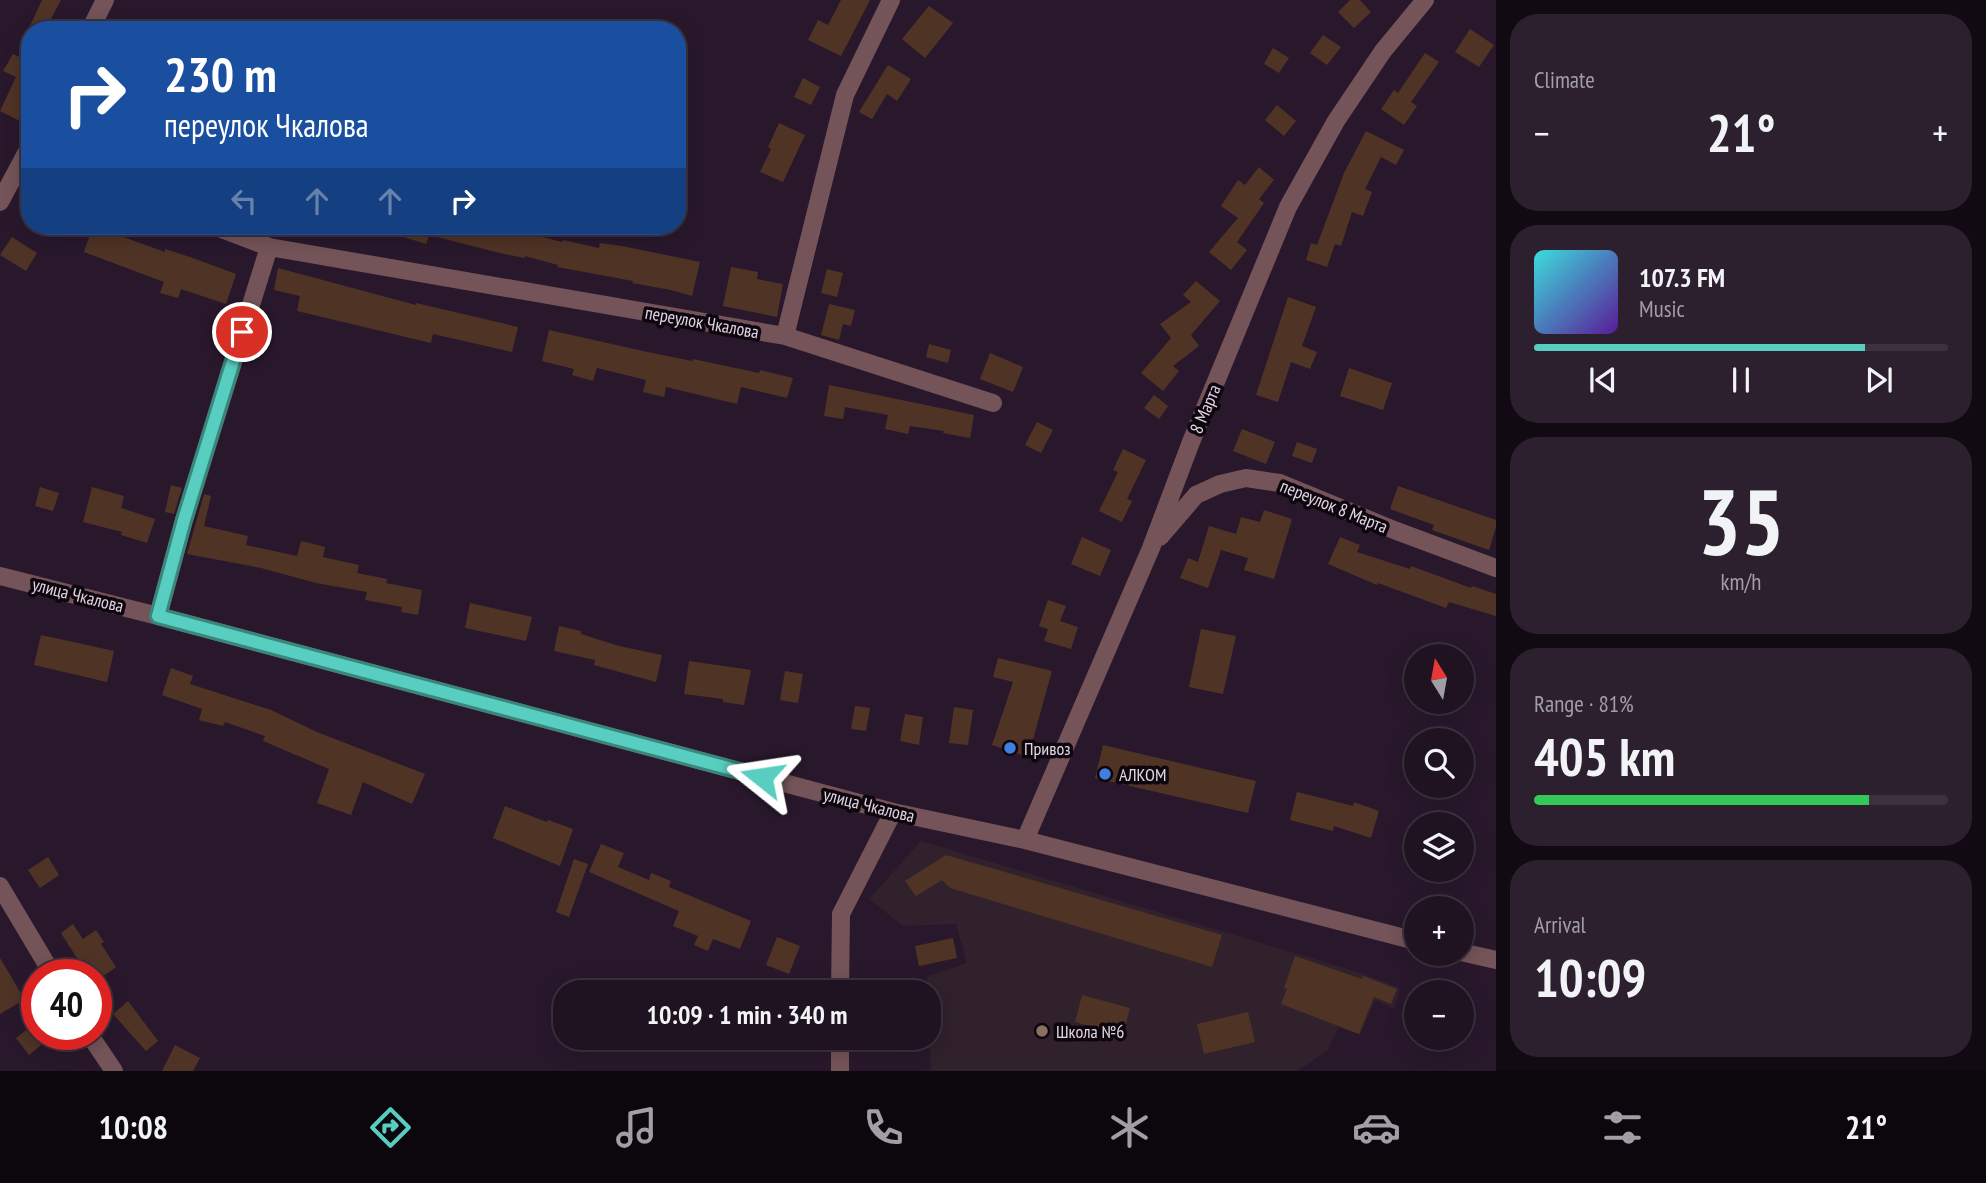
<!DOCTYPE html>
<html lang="en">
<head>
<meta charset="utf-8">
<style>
	:root { --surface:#1f1221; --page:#2c202e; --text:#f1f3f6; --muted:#a19ea5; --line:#3c323f; --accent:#58cec0 }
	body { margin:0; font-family:"PT Sans Narrow",sans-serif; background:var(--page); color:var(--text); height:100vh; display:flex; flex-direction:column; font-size:26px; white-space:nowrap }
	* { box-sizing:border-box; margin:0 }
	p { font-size:23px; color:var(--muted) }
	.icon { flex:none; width:38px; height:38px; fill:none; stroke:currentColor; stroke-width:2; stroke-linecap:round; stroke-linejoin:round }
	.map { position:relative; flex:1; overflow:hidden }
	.panel { display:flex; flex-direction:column; gap:14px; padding:14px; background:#110a12; width:490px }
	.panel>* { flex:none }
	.top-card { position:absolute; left:21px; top:21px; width:665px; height:214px; border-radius:28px; box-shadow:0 4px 18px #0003,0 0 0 2px var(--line); background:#1a4fa0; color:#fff; overflow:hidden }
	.needle { width:46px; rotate:349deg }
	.tools { position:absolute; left:1404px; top:644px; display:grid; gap:14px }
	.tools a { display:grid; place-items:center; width:70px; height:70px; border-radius:50%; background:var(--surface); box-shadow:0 4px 18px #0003,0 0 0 2px var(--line); font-size:35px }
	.speed { position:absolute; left:21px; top:959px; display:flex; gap:14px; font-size:35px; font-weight:700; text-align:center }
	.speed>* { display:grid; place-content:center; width:91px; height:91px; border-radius:50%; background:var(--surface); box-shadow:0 4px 18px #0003,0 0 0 2px var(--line); line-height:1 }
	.speed .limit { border:10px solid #d22; background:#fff; color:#111 }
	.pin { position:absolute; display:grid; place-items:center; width:60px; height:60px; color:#fff; margin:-30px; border:4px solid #fff; border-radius:50%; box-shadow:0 2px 7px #0007 }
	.me { position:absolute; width:77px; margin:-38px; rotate:285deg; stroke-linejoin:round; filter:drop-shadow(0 0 5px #0008) }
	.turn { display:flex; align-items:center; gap:24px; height:147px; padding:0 28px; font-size:32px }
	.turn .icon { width:91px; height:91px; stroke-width:2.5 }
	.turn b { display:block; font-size:49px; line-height:60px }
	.lanes { display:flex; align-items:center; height:66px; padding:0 28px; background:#0003; justify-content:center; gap:35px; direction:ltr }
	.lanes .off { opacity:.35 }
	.big { font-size:52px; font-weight:700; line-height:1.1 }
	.panel .card { flex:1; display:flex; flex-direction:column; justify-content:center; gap:10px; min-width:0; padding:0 24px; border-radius:28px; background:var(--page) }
	.panel .dial { align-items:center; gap:0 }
	.dial b { font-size:91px; line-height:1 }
	.song { display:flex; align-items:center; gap:21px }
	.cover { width:84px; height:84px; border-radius:10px; background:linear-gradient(135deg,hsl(180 70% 55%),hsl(270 70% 35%)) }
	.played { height:7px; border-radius:4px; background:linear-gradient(90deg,var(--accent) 80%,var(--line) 80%) }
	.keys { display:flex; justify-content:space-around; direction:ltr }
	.heat { display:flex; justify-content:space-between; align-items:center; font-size:38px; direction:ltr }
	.charge { height:10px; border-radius:5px; background:linear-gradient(90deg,#34c759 81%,var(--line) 0) }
	.trip { position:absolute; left:553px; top:980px; width:388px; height:70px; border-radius:28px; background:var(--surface); box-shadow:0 4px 18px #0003,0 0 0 2px var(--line); font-weight:700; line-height:70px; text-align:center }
	.tab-bar { display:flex; height:112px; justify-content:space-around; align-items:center; background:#0c070d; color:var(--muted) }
	.tab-bar .icon { width:49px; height:49px }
	.tab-bar .current { color:var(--accent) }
	.tab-bar b { font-size:32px; color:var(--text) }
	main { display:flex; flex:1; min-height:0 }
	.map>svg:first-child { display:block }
</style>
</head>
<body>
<main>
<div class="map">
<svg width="1496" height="1071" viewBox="0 0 1496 1071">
	<rect width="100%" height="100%" fill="#29182c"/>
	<!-- education -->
	<path fill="#30212d" d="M921 841 1361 973 1400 988 1394 1009 1375 1000 1360 1035 1339 1027 1327 1051 1297 1071H931L927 977 967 963 956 924 903 926 869 899Z"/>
	<!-- building -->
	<path fill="#4f3426" d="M42 0H61L45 30H28Z
		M841 0H870L841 56 808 40 818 20 828 25Z
		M1350 0H1360L1371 12 1354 28 1338 12Z
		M929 6 953 23 925 58 902 39Z
		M1470 29 1494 45 1479 67 1455 52Z
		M1323 35 1341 47 1327 65 1310 53Z
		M1273 48 1289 58 1279 73 1264 64Z
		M30 50V102L20 121 0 111 16 77 3 71 13 54 25 60Z
		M1425 53 1439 62 1411 102 1417 106 1404 125 1381 109 1394 90 1398 93Z
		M888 65 911 79 897 101 887 94 872 119 859 112Z
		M803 78 820 87 811 105 794 97Z
		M1277 105 1296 121 1284 136 1265 120Z
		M779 123 805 135 783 182 760 172 771 149 768 147Z
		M1366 131 1404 150 1396 165 1381 157 1365 189 1372 192 1363 216 1352 212 1341 246 1335 244 1327 267 1306 260 1311 243 1317 245 1344 173Z
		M1259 167 1274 180 1259 199 1264 203 1237 242 1247 250 1231 270 1209 252 1238 218 1221 206 1238 180 1245 185Z
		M93 226 165 252V249L190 257 236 274 226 304 181 289 178 298 160 293 164 282 84 252Z
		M379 226H472L488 229 489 226H531L530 234 562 242 563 240 599 248 600 243 622 246 700 262 692 296 671 290 632 283 633 281 557 267 558 265 525 256V258L504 254 429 235 426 244 378 229Z
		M12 237 37 253 26 271 0 255Z
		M731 267 758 272 757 279 783 284 777 317 723 306Z
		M278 268 416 305V303L518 327 512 352 433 334 431 343 297 311 300 296 274 290Z
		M827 269 843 273 837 297 821 293Z
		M1196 281 1220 301 1191 335 1199 346 1173 366 1179 371 1163 391 1141 373 1171 338 1160 324 1191 302 1183 295Z
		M1288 297 1316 307 1302 346 1317 352 1310 369 1291 362 1278 402 1256 395Z
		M829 304 855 310 851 326 843 324 839 340 821 335Z
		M549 330 652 353 692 361 693 359 759 373 760 370 793 378 787 398 741 387 737 404 666 387 664 397 643 392 646 380 597 368 593 381 572 375 574 369 542 361Z
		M929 344 951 350 948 363 926 357Z
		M990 353 1023 367 1013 392 980 379Z
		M1349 368 1392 383 1383 410 1340 396Z
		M829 385 974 415 970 438 943 433 944 431 910 426 908 434 885 429 888 415 845 407 843 419 824 416Z
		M1154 395 1168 406 1159 419 1144 408Z
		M1037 422 1053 430 1041 453 1025 445Z
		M1242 429 1275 442 1266 464 1233 451Z
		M1297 442 1317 449 1312 463 1292 456Z
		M1123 449 1146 460 1127 499 1132 501 1122 522 1099 511 1118 472 1113 470Z
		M171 485 182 488 174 514 165 512Z
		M1398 486 1496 520V527L1489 550 1432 530 1434 525 1390 509Z
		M40 487 59 493 53 511 35 506Z
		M92 487 124 496 121 508 155 519 147 543 121 535 122 532 83 522Z
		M204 494 211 496 204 526 248 536 246 545 297 556 301 541 325 547 323 557 359 565 357 573 387 579 386 583 422 590 418 615 401 612 402 607 365 600 367 592 316 583 261 568 187 554Z
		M1264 510 1292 519 1274 579 1244 570 1248 558 1221 550 1208 588 1180 578 1188 558 1198 562 1209 526 1236 534 1241 517 1260 522Z
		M1082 537 1111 550 1100 576 1071 564Z
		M1340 537 1360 545 1357 552 1410 569 1411 566 1471 588 1472 586 1496 594V616L1449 602 1446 608 1378 583 1377 585 1328 564Z
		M1048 600 1066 606 1060 621 1078 627 1071 649 1044 641 1048 629 1039 626Z
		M470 603 532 617 526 641 465 628Z
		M559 626 581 631V634L619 646 662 655 656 682 594 665 595 660 554 651Z
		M1201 629 1236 636 1223 694 1189 687Z
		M41 635 114 651 107 682 34 665Z
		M998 658 1052 671 1028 757 992 745 1013 682 993 677Z
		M689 661 751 670 744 705 723 702V699L684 694Z
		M171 668 193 676 190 684 271 710 317 732 425 774 412 804 363 782 351 815 317 803 329 769 263 741 265 736 225 722 223 726 199 720 202 709 162 695Z
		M785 671 803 674 798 703 780 700Z
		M855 706 870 708 866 731 851 729Z
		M954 707 973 710 968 745 949 743Z
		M905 714 923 717 919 745 900 741Z
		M1103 745 1256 781 1248 813 1095 778Z
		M1297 792 1353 806 1354 802 1379 811 1371 838 1334 826 1333 831 1290 820Z
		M505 806 547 822 548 820 573 829 560 866 493 838Z
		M601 844 624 853 618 867 649 880 651 873 671 881 669 887 751 921 740 949 713 939 708 951 694 945 698 936 673 926 679 911 589 872Z
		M946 855 1222 935 1212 967 950 888 942 880 916 896 905 881Z
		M48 857 59 875 40 888 28 870Z
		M574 859 588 864 569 917 556 912Z
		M73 924 83 939 96 930 104 942 101 944 116 967 105 975H97L89 962 82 966 61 933Z
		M777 937 800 946 789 974 766 965Z
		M953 938 957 958 919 966 915 946Z
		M1295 956 1362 979 1363 976 1397 989 1391 1004 1374 997 1359 1034 1281 1004 1287 989 1284 988Z
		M0 958 22 995V1001L0 1014Z
		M1082 995 1130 1008 1123 1035 1075 1022Z
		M128 1001 158 1041 146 1051 113 1014Z
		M1248 1012 1255 1042 1204 1054 1197 1024Z
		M34 1024 37 1034H43L47 1040 29 1055 16 1038Z
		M175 1045 200 1058 193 1071H162Z"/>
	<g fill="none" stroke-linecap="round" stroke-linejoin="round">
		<!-- minor -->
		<path stroke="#745459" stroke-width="18" d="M90 30 105 0
			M0 202 30 146
			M214 226 269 247 785 336 845 95 891 0
			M785 336 993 403
			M1160 537 1196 495 1220 484 1246 478 1280 483 1394 530 1496 568
			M0 576 158 616 893 812 1025 840 1416 941
			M158 616 184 520 269 247
			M1025 840 1151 548 1191 442 1288 207 1336 121 1383 51 1425 0
			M0 886 53 975
			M1461 952 1496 960
			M840 992 841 914 893 812
			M89 1034 114 1071
			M840 1071V1038"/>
	</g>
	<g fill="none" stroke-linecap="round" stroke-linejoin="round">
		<!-- route casing -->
		<g stroke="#39867d" stroke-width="18">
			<path id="route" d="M242 332 184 520 158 616 762 777"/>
		</g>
		<!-- route -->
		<use href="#route" stroke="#58cec0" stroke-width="12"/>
	</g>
	<!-- markers -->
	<g fill="#3f7fe0" stroke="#0e060f" stroke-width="2.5">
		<circle cx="1010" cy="748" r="7"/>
		<circle cx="1105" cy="774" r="7"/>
	</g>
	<circle fill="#8d6e63" stroke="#0e060f" stroke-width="2.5" cx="1042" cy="1031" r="7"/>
	<g text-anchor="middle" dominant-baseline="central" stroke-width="7" stroke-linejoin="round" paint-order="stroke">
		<!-- street labels -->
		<g font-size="18" fill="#e0d5e2" stroke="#0e060f">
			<text transform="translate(702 322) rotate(10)">переулок Чкалова</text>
			<text transform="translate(1205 409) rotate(-67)">8 Марта</text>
			<text transform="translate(1334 506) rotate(22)">переулок 8 Марта</text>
			<text transform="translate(78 595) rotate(14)">улица Чкалова</text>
			<text transform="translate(869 805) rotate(14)">улица Чкалова</text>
		</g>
		<!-- poi labels -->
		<g font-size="18" fill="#e0d5e2" stroke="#0e060f" text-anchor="start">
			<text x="1024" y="748">Привоз</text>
			<text x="1119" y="774">АЛКОМ</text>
			<text x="1056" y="1031">Школа №6</text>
		</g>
	</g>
</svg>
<div class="tools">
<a><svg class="needle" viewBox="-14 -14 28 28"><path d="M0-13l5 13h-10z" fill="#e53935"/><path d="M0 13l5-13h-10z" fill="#a19ea5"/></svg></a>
<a><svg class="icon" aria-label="search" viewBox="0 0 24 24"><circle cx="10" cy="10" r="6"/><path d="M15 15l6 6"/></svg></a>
<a><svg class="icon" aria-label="layers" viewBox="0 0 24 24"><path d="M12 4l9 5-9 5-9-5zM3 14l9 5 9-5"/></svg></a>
<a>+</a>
<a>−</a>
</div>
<div class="speed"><div class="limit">40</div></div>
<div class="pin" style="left:242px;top:332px;background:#d93025"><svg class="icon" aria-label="arrive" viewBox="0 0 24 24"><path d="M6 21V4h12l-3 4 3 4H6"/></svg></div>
<svg class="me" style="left:762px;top:777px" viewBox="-20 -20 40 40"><path d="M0-17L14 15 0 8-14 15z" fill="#58cec0" stroke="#fff" stroke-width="4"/></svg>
<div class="trip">10:09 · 1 min · 340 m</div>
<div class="top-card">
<div class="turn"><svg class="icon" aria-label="right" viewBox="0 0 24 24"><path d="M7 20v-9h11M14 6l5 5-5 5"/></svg><div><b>230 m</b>переулок Чкалова</div></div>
<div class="lanes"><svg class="icon off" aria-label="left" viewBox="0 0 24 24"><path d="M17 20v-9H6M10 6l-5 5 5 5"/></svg><svg class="icon off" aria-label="ahead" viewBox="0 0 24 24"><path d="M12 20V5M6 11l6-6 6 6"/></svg><svg class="icon off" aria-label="ahead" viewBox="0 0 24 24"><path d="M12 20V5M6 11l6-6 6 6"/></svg><svg class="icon" aria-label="right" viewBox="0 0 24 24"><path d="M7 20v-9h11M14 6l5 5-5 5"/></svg></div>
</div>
</div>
<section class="panel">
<div class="card"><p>Climate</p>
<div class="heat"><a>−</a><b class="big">21°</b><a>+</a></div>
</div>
<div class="card">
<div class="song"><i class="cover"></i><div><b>107.3 FM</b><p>Music</p></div></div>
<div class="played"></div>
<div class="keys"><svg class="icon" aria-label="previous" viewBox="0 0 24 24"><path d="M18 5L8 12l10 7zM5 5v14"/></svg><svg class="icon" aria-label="pause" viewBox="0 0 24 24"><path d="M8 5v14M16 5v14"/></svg><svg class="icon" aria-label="next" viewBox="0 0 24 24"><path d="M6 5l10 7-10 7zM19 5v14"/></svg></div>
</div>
<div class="card dial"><b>35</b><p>km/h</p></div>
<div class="card"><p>Range · 81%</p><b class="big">405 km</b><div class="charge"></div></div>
<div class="card"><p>Arrival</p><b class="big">10:09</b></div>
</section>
</main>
<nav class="tab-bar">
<b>10:08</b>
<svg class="icon current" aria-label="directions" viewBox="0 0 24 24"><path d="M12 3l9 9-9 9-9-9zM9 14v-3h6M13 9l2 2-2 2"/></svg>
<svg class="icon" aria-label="music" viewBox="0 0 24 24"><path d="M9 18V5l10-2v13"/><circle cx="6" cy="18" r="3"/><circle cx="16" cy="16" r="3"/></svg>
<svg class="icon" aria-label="phone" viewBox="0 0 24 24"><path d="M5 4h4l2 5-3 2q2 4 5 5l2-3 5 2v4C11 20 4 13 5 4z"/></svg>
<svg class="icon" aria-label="climate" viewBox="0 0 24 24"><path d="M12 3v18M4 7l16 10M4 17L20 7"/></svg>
<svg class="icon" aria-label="car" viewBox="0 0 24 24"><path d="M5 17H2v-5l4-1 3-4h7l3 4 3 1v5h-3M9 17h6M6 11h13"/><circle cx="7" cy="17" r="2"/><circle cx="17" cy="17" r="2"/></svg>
<svg class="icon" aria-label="filters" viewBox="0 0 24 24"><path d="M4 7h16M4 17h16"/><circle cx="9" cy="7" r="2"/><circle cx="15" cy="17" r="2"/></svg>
<b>21°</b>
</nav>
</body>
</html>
